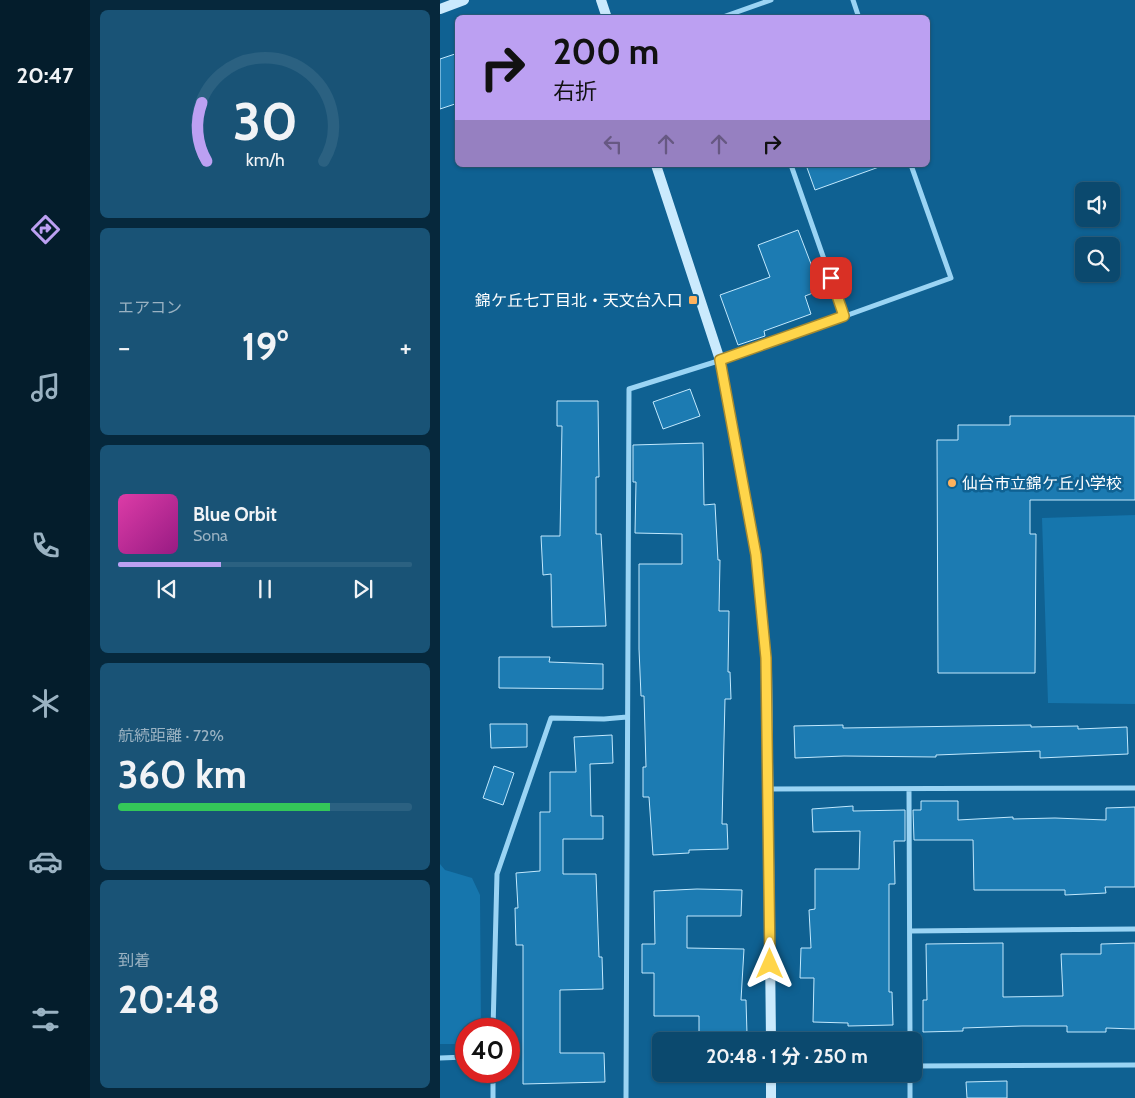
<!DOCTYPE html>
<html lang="ja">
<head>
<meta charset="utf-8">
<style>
	:root { --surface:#0b496e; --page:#195376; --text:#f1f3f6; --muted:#9ab2c2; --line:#2b6181; --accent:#bca0f2 }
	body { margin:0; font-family:Cabin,"Noto Sans JP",sans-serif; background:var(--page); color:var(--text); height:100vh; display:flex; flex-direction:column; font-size:19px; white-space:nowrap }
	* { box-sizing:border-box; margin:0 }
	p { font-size:16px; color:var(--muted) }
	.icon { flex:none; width:28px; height:28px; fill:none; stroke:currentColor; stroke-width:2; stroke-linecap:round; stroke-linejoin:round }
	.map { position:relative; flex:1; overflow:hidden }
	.sheet { display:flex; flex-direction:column; gap:10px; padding:10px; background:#06283c; width:350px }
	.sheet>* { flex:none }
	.top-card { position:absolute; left:15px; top:15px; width:475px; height:152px; border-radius:8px; box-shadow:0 1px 4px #0004,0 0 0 1px var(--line); background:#bca0f2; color:#111; overflow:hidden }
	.tools { position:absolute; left:635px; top:182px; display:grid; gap:10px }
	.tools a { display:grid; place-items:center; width:45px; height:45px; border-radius:8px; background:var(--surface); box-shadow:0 1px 4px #0004,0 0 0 1px var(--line); font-size:25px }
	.speed { position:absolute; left:15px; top:1018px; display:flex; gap:10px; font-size:25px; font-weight:700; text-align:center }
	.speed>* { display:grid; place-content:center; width:65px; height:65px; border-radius:50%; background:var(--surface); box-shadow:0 1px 4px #0004,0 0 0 1px var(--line); line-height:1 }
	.speed .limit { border:8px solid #d22; background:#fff; color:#111 }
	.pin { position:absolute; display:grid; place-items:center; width:42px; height:42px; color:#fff; margin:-21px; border-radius:10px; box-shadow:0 2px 8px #0006 }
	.me { position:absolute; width:55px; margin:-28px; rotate:0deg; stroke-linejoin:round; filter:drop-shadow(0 0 4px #0008) }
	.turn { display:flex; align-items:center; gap:18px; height:105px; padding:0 15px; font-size:22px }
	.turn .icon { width:65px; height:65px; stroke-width:2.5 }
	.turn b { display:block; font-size:35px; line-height:42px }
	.lanes { display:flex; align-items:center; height:48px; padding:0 15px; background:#0003; justify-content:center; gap:25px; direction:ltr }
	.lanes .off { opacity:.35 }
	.big { font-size:38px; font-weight:700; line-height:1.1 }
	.sheet .widget { flex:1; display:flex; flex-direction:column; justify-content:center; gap:8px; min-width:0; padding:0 18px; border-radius:8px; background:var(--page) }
	.sheet .dial { align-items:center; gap:0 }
	.dial svg { height:130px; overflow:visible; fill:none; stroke:var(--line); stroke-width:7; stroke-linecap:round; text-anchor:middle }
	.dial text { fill:var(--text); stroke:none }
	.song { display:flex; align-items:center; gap:15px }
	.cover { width:60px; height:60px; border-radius:8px; background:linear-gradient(135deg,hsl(320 70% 55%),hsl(310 70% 35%)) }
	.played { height:5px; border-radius:2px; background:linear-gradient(90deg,var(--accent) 35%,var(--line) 35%) }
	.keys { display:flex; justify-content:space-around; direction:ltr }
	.heat { display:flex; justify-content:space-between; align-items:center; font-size:28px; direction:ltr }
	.charge { height:8px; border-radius:4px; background:linear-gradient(90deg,#34c759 72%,var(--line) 0) }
	.trip { position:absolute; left:212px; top:1032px; width:270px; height:50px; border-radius:8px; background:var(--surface); box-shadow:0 1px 4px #0004,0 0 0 1px var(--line); font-weight:700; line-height:50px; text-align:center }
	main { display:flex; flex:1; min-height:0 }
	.dock { display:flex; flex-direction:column; width:90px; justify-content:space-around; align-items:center; background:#041d2c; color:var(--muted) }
	.dock .icon { width:35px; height:35px }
	.dock .selected { color:var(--accent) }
	.dock b { font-size:22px; color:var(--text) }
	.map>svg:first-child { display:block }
</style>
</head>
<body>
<main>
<nav class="dock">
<b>20:47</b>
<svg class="icon selected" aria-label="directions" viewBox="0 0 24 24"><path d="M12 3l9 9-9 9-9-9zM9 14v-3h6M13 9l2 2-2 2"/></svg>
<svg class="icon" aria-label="music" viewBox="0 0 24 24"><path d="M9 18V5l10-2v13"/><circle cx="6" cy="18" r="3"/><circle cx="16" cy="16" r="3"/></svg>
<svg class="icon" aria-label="phone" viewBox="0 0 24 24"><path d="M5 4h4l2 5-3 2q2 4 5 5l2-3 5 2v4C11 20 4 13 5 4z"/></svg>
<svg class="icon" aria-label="climate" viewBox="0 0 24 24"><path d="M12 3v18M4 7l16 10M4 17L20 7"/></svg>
<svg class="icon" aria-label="car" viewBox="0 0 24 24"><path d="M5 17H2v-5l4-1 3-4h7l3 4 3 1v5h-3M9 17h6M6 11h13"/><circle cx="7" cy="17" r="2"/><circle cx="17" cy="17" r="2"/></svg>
<svg class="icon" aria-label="filters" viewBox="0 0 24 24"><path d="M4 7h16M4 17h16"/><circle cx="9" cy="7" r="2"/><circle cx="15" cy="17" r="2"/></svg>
</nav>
<section class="sheet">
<div class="widget dial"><svg viewBox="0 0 100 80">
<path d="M14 69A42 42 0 1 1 86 69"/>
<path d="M14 69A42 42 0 0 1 11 33" stroke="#bca0f2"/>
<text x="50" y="56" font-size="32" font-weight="700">30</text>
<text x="50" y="72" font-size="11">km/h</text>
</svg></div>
<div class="widget"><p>エアコン</p>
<div class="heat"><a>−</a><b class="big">19°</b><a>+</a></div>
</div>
<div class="widget">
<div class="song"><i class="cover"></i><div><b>Blue Orbit</b><p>Sona</p></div></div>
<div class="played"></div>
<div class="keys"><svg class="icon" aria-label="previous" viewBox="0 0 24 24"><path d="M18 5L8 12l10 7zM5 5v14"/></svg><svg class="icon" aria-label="pause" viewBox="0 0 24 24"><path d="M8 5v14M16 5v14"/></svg><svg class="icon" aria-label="next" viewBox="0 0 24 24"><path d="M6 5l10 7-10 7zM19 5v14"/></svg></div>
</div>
<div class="widget"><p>航続距離 · 72%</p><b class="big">360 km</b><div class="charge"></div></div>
<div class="widget"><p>到着</p><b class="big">20:48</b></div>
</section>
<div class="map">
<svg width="695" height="1098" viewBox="0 0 695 1098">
	<rect width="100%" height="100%" fill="#0f6192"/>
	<!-- green -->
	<path fill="#1676ad" d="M695 515V704L608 703 602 518Z
		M0 864 5 870 32 878 40 895 41 1029H26V1044H0Z"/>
	<!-- building -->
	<path fill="#1c7bb2" stroke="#c2e9fe" d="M18 53V103L0 109V59Z
		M366 165H439V167L375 190Z
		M358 230 381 290 365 296 371 314 324 331 325 336 298 345 280 295 330 277 318 245Z
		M250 389 260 416 223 429 213 402Z
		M117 401H158L159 477H156V534H161L166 626 112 627 111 574 103 575 101 536H120L122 426H117Z
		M570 416H695V500H590V534H596L595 673H498L497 440H518V425H570Z
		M263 443 264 505 275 504 278 560H280L279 611H289L288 672H290L291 699H285L282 824H287L288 849 249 850V853L213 855 209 797H203V767H206L204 696H201L199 649V564H242V534L195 533 196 482H193V445Z
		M59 657H110L109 662 163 664V689L59 688Z
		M50 724H87V747L51 748Z
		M403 725V728L591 725V727L638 726V729L687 727 688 754 600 758V751L496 755V757L404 756 355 758 354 726Z
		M172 735 173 763 150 764 151 816H163V839H123V874H156L159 957H162L163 989 120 990V1053H164L165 1082 83 1084V945H76L75 908H78L76 873 100 871V812H110V772H136L134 737Z
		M54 766 74 773 63 805 43 798Z
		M481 801H518V820L573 817V819L615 818 666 820V808L695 807V887H665L666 893 625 895V890H534L533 840H474L473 810H481Z
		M413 806V811L465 810V841H454L455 884H449V992H452L453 1025 408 1026V1023L373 1022 374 978H360L361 948H371L369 910 375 909V869H419L420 831 373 832 372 809Z
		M257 889 302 890 301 916H247V948L304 949 301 1000H306L307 1034 259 1035V1016H214V973H202V944H215L214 891Z
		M563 943V997L623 996 621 954H661V944L695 943V1029L666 1028V1032H627V1026H582L523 1028V1031L483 1032V1000H487L486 944Z
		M567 1081V1098H527L526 1082Z"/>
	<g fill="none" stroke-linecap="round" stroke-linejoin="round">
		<!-- street -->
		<path stroke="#9ad4f4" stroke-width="5" d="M413 0 419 18
			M280 18 331 0
			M351 165 404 316
			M329 789 695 788
			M469 790 470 1041
			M470 931 695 929
			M53 1029 57 874 111 718 164 719 187 717
			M0 1058 26 1057
			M474 1066 695 1065
			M53 1071V1098
			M186 1098 189 389 294 356 511 278 471 165
			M470 1098V1074"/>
		<!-- secondary -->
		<path stroke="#caeafd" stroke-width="10" d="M161 0 167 18
			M0 9 24 0
			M216 165 280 360 316 555 327 670 331 1041
			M331 1074V1098"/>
	</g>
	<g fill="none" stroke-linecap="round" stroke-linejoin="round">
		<!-- route casing -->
		<g stroke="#a68a30" stroke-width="12">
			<path id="route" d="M330 964 326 658 316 555 280 360 404 316 391 278"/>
		</g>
		<!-- route -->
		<use href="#route" stroke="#ffd54a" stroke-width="9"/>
	</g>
	<!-- markers -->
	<g fill="#ffb25d" stroke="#0f6192" stroke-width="2">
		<rect x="248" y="295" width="10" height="10" rx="2.5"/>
		<circle cx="512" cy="483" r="5"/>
	</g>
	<g text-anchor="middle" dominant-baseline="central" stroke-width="5" stroke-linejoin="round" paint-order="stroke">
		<!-- poi labels -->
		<g font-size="16" fill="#fff" stroke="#0f6192" text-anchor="end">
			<text x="243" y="300">錦ケ丘七丁目北・天文台入口</text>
			<text x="522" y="483" text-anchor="start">仙台市立錦ケ丘小学校</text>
		</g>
	</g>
</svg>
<div class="tools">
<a><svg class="icon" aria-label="sound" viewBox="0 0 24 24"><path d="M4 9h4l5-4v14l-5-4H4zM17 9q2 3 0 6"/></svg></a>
<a><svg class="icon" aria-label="search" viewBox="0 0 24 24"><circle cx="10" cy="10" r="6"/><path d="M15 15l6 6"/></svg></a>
</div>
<div class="speed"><div class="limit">40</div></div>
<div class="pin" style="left:391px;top:278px;background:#d93025"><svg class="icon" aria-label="arrive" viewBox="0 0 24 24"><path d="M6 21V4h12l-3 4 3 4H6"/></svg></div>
<svg class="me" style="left:330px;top:964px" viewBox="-20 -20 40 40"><path d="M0-17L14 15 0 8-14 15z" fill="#ffd54a" stroke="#fff" stroke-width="4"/></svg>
<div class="trip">20:48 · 1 分 · 250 m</div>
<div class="top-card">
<div class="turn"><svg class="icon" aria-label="right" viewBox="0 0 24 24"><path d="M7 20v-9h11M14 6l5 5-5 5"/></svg><div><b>200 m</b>右折</div></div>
<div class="lanes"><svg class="icon off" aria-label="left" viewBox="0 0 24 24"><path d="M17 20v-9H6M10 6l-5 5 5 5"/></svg><svg class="icon off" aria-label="ahead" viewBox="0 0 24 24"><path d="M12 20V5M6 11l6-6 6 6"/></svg><svg class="icon off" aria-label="ahead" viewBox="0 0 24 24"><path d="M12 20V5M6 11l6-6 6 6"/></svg><svg class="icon" aria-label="right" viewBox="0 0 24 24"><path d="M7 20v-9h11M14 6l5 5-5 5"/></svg></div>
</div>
</div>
</main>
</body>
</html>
